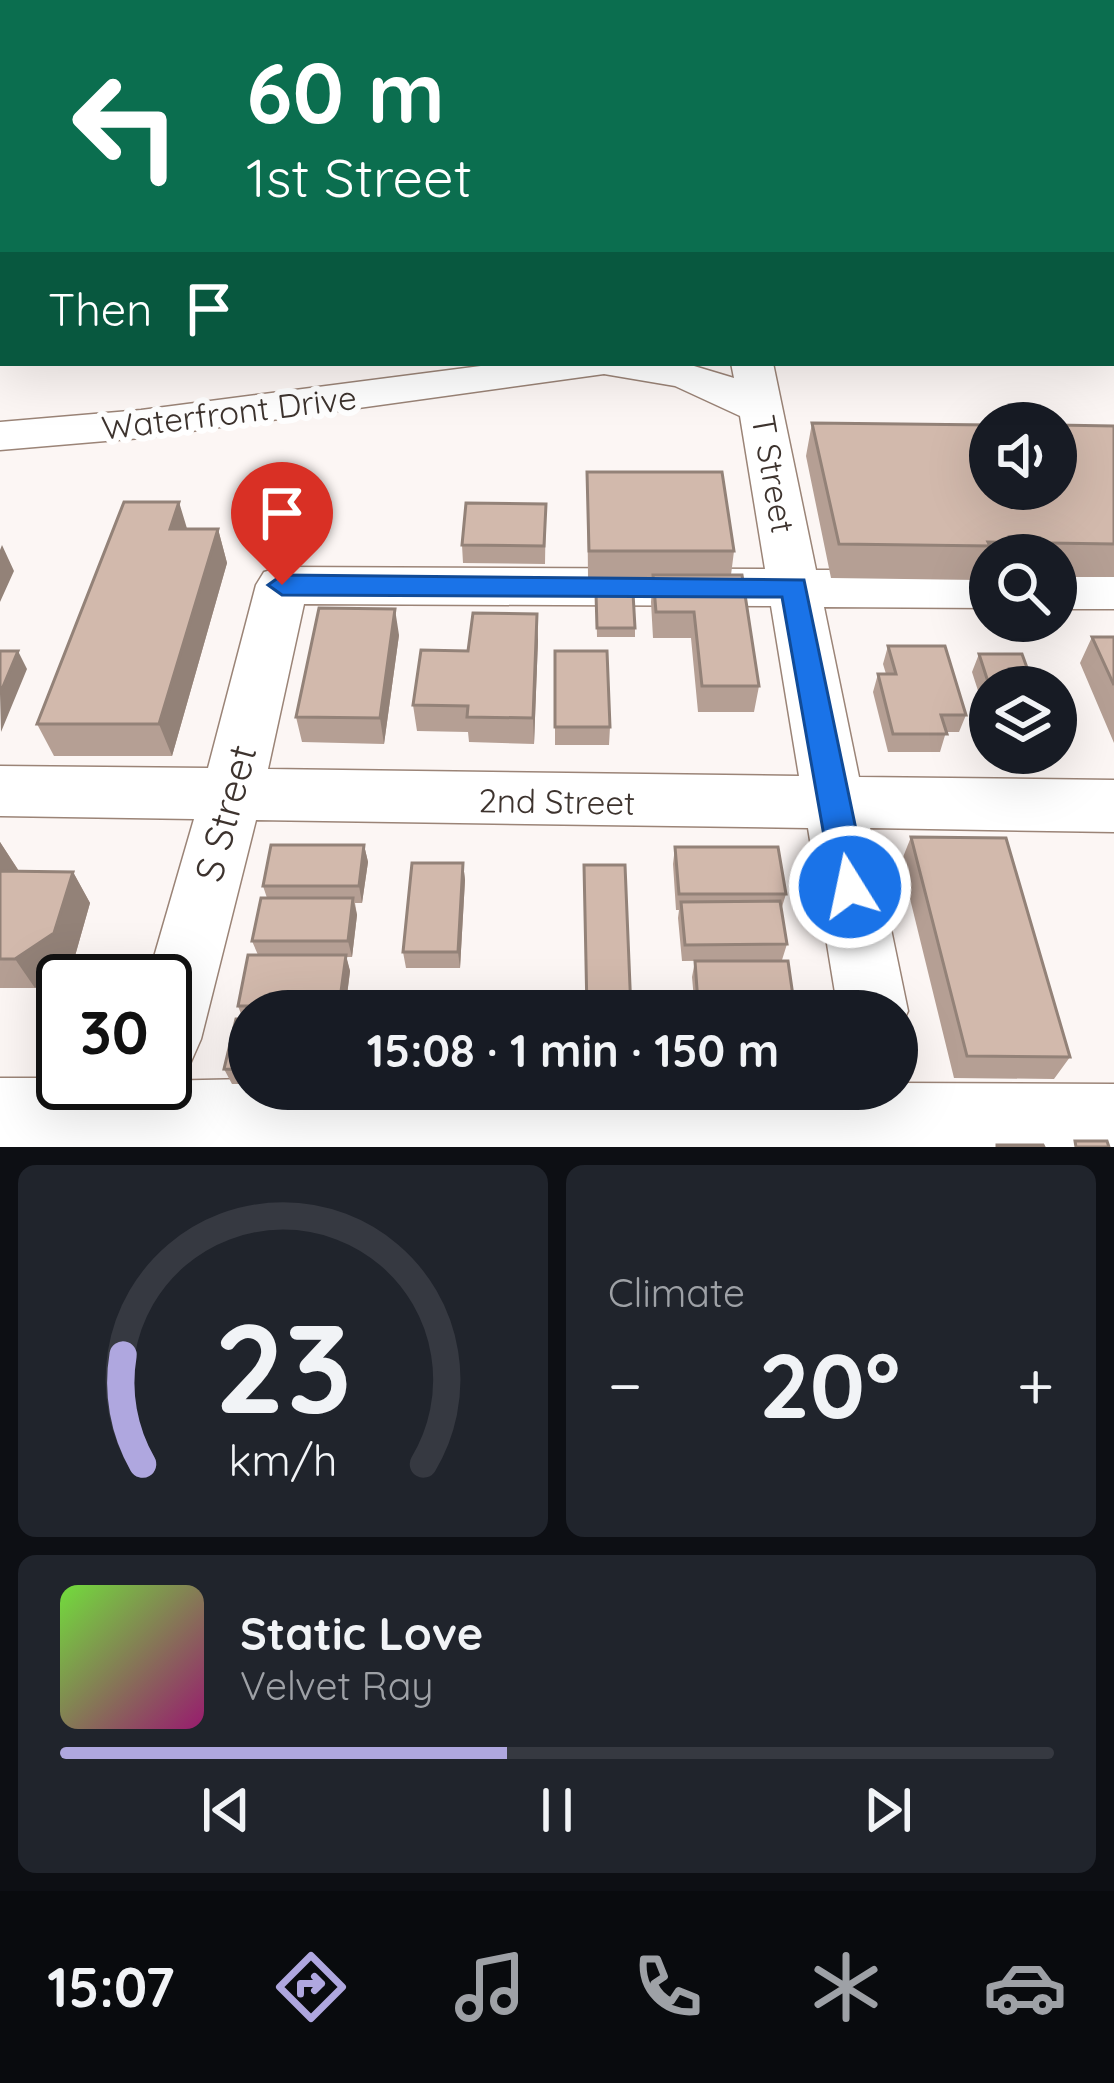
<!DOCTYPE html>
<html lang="en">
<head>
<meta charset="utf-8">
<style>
	:root { --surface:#171b24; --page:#20242c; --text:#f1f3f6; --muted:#9ea1a6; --line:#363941; --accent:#afa7df }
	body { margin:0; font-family:Quicksand,sans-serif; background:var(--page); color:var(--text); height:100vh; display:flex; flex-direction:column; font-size:45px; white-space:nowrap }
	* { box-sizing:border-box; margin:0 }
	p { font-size:39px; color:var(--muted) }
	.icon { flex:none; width:66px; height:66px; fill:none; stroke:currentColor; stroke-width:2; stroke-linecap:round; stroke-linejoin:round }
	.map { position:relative; height:1147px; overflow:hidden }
	.panel { display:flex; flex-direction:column; gap:18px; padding:18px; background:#0d0f14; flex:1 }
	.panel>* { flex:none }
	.top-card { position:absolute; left:0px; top:0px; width:1116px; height:366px; box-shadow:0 12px 48px #0002; background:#0b6e4f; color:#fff; overflow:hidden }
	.buttons { position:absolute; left:969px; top:402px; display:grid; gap:24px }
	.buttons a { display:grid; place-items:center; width:108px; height:108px; border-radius:50%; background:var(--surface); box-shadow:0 12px 48px #0002; font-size:60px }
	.speed { position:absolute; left:36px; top:954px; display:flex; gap:24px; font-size:60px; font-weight:700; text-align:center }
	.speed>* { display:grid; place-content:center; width:156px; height:156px; border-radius:50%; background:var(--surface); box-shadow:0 12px 48px #0002; line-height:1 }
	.speed .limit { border:6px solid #111; border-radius:18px; background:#fff; color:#111 }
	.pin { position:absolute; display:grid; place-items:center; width:102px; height:102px; color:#fff; margin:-123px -51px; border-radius:50% 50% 50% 0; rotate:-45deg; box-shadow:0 0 12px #0007 }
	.pin .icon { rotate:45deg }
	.me { position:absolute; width:132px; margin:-66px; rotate:350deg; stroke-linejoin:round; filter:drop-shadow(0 0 9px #0008) }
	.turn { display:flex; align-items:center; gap:42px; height:252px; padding:0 48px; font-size:54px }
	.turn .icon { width:156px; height:156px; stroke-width:2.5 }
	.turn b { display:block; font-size:84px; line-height:102px }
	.then { display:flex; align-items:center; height:114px; padding:0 48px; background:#0003; gap:24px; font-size:45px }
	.big { font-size:90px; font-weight:800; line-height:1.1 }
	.panel .tile { flex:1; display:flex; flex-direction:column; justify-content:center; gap:18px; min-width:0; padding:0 42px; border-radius:18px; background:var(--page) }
	.panel .dial { align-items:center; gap:0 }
	.dial svg { height:312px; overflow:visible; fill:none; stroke:var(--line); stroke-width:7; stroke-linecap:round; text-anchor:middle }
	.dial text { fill:var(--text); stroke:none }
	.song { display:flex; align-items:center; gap:36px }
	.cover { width:144px; height:144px; border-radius:18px; background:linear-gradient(135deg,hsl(100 70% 55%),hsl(320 70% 35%)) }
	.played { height:12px; border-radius:6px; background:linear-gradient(90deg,var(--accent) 45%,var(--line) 45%) }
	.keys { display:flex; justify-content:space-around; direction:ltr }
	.heat { display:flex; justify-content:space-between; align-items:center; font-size:66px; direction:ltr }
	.panel .tiles { flex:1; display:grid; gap:18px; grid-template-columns:1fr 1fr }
	.tile:last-child { grid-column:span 2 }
	.trip { position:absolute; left:228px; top:990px; width:690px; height:120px; border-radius:60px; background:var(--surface); box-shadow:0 12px 48px #0002; font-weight:800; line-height:120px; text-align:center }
	.dock { display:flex; height:192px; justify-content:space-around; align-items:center; background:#090b0e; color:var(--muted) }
	.dock .icon { width:84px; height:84px }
	.dock .current { color:var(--accent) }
	.dock b { font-size:54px; color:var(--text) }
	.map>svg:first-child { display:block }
</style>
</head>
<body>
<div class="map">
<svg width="1114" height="1147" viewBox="0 0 1114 1147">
	<rect width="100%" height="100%" fill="#fcf6f4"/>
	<!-- water -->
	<path fill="#fdbb96" d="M0 0H629L3 3 0 123Z"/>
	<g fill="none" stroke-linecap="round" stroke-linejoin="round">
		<!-- stream -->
		<path stroke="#fdbb96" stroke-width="6" d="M755 0 767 3"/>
		<!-- minor casing -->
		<g stroke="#9b8477" stroke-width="3">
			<path id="minor" d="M504 363H684L734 378 731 363H773L816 570H990V608L824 607 859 777 1114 780V832L870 828 908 1011 897 1035V1011H838L808 828 256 820 201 1039 190 1064 165 1074V981H147L194 819 0 816V766L208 768 256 585 264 572 282 567 765 569 740 416 675 386 604 374 141 438 0 450V422L141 410ZM304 604 771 606 799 776 268 769Z
				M1056 571H1114V609H1056Z
				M0 1078H63V1083L249 1079V1089H897V1083L1114 1084V1147H0Z"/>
		</g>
		<!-- minor -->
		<use href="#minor" fill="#fff" fill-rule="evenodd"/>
	</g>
	<!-- wall -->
	<path fill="#b59f94" d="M812 423 1114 426V577H1056V555H990V576H979L978 580 831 578 806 456Z
		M587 472 734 551 731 575 759 686 754 712H698L691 638H653L651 602 653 577H588Z
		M546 504 545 564 463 563 462 545Z
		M188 529H218L227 563 172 756H54L37 724Z
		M596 593 635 628V637H597Z
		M399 635 384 744 302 742 296 717Z
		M1092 637H1114V743L1080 663Z
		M538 640 534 744 469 742 468 732 417 731 413 705 468 651Z
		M888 646 966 715 959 732H946L940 752H888L873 692 878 674H886L883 664Z
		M555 651 610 727 609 745H555Z
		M979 654 990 687V728L972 672Z
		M911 837 1070 1057 1054 1079 954 1078 901 862Z
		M0 842 19 871 73 872 90 903 73 963 35 988H0Z
		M364 845 368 862 362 903H355L357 915 352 957H346L350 971 345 1011H249V1084H232L224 1069 243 1019 238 1006 258 955 252 941 267 898 263 886Z
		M675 847 786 894 781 910 787 944 782 960 682 961 678 918 679 910H676L673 864Z
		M463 863 465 880 460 968H406L403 952Z
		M695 961 794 1003 791 1011H695L692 977Z
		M587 1089H666L665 1092H588Z
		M683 1089H739L737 1094H683Z"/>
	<!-- shaded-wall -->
	<path fill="#938278" d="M179 502 189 535 170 529Z
		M218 529 227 563 172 756 159 724Z
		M2 545 14 571 0 602V550Z
		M395 609 399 635 384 744 380 718Z
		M537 614 538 640 534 744 533 718Z
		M18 651 27 669 1 732 0 694Z
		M0 842 20 873 0 886Z
		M364 845 368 862 362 903 359 886Z
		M463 863 465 880 460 968 458 952Z
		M73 872 90 903 73 963 35 988 15 959Z
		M353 898 357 915 352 957 348 941Z
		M346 955 350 971 345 1011H340L339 1006Z"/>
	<!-- building -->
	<path fill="#d2b9ac" stroke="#938278" stroke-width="3" d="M812 423 990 425V489H1056V425L1114 426V544L988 542 990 546 839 544Z
		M587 472H722L734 551H589Z
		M124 502H179L170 529H218L159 724H37Z
		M466 503 546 504 544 546 462 545Z
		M653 575H742L759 686H702L694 612H656Z
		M596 593H633L635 628H597Z
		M319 608 395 609 380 718 296 717Z
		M473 613 537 614 533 718 467 717 468 706 413 705 421 650 468 651Z
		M1092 637H1114V685Z
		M888 646H945L966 715H941L947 734H893L878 674H896Z
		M0 651H18L0 694Z
		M555 651H607L610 727H555Z
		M979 654H1022L1034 687 990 688Z
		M911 837 1006 838 1070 1057 967 1056Z
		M271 845H364L359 886H263Z
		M675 847H778L786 894H679Z
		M412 863H463L458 952H403Z
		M584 865H625L631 1011H587Z
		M0 871 73 872 54 933 15 959H0Z
		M261 898H353L348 941H252Z
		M780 901 787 944 685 945 681 902Z
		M248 955H346L339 1006H238Z
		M695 961H788L794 1003H698Z
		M236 1019H249V1070L224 1069Z
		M1075 1141H1107L1109 1147H1076Z
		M997 1145H1043L1044 1147H997Z"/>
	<!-- route -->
	<path fill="#1a73e8" stroke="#114b97" stroke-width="3" d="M282 575 804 580 868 887 863 898 850 903 838 898 833 887 782 597 282 595 268 585Z"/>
	<g text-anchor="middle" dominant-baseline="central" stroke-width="12" stroke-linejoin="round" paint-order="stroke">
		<!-- street labels -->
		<g font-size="33" fill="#3d332e" stroke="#fff">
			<text transform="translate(229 412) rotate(-7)">Waterfront Drive</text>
			<text transform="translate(774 474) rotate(80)">T Street</text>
			<text transform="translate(557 801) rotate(1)">2nd Street</text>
		</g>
		<!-- near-street labels -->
		<g font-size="39" fill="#3d332e" stroke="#fff">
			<text transform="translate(225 813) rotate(-75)">S Street</text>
		</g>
	</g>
</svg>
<div class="buttons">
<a><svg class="icon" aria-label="sound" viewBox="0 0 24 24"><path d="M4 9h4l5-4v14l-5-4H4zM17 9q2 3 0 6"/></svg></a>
<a><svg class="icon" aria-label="search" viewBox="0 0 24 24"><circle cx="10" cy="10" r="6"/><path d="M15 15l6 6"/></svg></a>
<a><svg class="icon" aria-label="layers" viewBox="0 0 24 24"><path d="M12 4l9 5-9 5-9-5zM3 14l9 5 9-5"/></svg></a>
</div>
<div class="speed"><div class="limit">30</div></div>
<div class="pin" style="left:282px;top:585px;background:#d93025"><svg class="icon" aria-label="arrive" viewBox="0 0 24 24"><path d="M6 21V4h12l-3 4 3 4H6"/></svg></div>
<svg class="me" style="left:850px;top:887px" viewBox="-20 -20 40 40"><circle r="17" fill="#1a73e8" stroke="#fff" stroke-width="3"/><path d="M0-11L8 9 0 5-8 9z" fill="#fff"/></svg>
<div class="trip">15:08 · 1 min · 150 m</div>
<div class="top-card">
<div class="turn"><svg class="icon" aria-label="left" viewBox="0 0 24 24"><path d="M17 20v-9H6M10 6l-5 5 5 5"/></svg><div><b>60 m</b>1st Street</div></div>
<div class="then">Then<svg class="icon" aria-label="arrive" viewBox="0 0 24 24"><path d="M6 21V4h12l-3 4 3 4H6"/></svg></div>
</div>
</div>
<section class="panel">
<div class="tiles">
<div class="tile dial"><svg viewBox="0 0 100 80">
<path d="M14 69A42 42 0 1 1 86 69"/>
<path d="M14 69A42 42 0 0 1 9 41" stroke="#afa7df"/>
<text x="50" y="56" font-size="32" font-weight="700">23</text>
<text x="50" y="72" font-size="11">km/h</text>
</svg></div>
<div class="tile"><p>Climate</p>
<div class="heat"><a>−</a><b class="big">20°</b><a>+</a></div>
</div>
<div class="tile">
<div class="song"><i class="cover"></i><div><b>Static Love</b><p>Velvet Ray</p></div></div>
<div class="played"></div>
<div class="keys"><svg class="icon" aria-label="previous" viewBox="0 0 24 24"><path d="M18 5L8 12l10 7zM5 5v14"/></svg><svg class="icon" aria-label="pause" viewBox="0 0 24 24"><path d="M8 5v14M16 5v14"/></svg><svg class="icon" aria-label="next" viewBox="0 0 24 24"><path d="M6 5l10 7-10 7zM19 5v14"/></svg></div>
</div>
</div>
</section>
<nav class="dock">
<b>15:07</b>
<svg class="icon current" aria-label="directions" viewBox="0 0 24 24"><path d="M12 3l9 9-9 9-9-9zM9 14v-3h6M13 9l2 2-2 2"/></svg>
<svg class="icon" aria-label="music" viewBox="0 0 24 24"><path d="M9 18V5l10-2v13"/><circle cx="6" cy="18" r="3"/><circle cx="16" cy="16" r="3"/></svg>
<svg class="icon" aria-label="phone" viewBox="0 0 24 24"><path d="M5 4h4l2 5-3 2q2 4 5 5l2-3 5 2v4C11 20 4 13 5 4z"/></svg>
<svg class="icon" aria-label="climate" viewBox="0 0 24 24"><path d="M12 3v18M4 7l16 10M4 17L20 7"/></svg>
<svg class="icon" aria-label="car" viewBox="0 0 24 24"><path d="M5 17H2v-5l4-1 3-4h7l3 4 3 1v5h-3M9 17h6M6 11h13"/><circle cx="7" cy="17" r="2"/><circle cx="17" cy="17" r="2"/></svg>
</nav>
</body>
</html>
